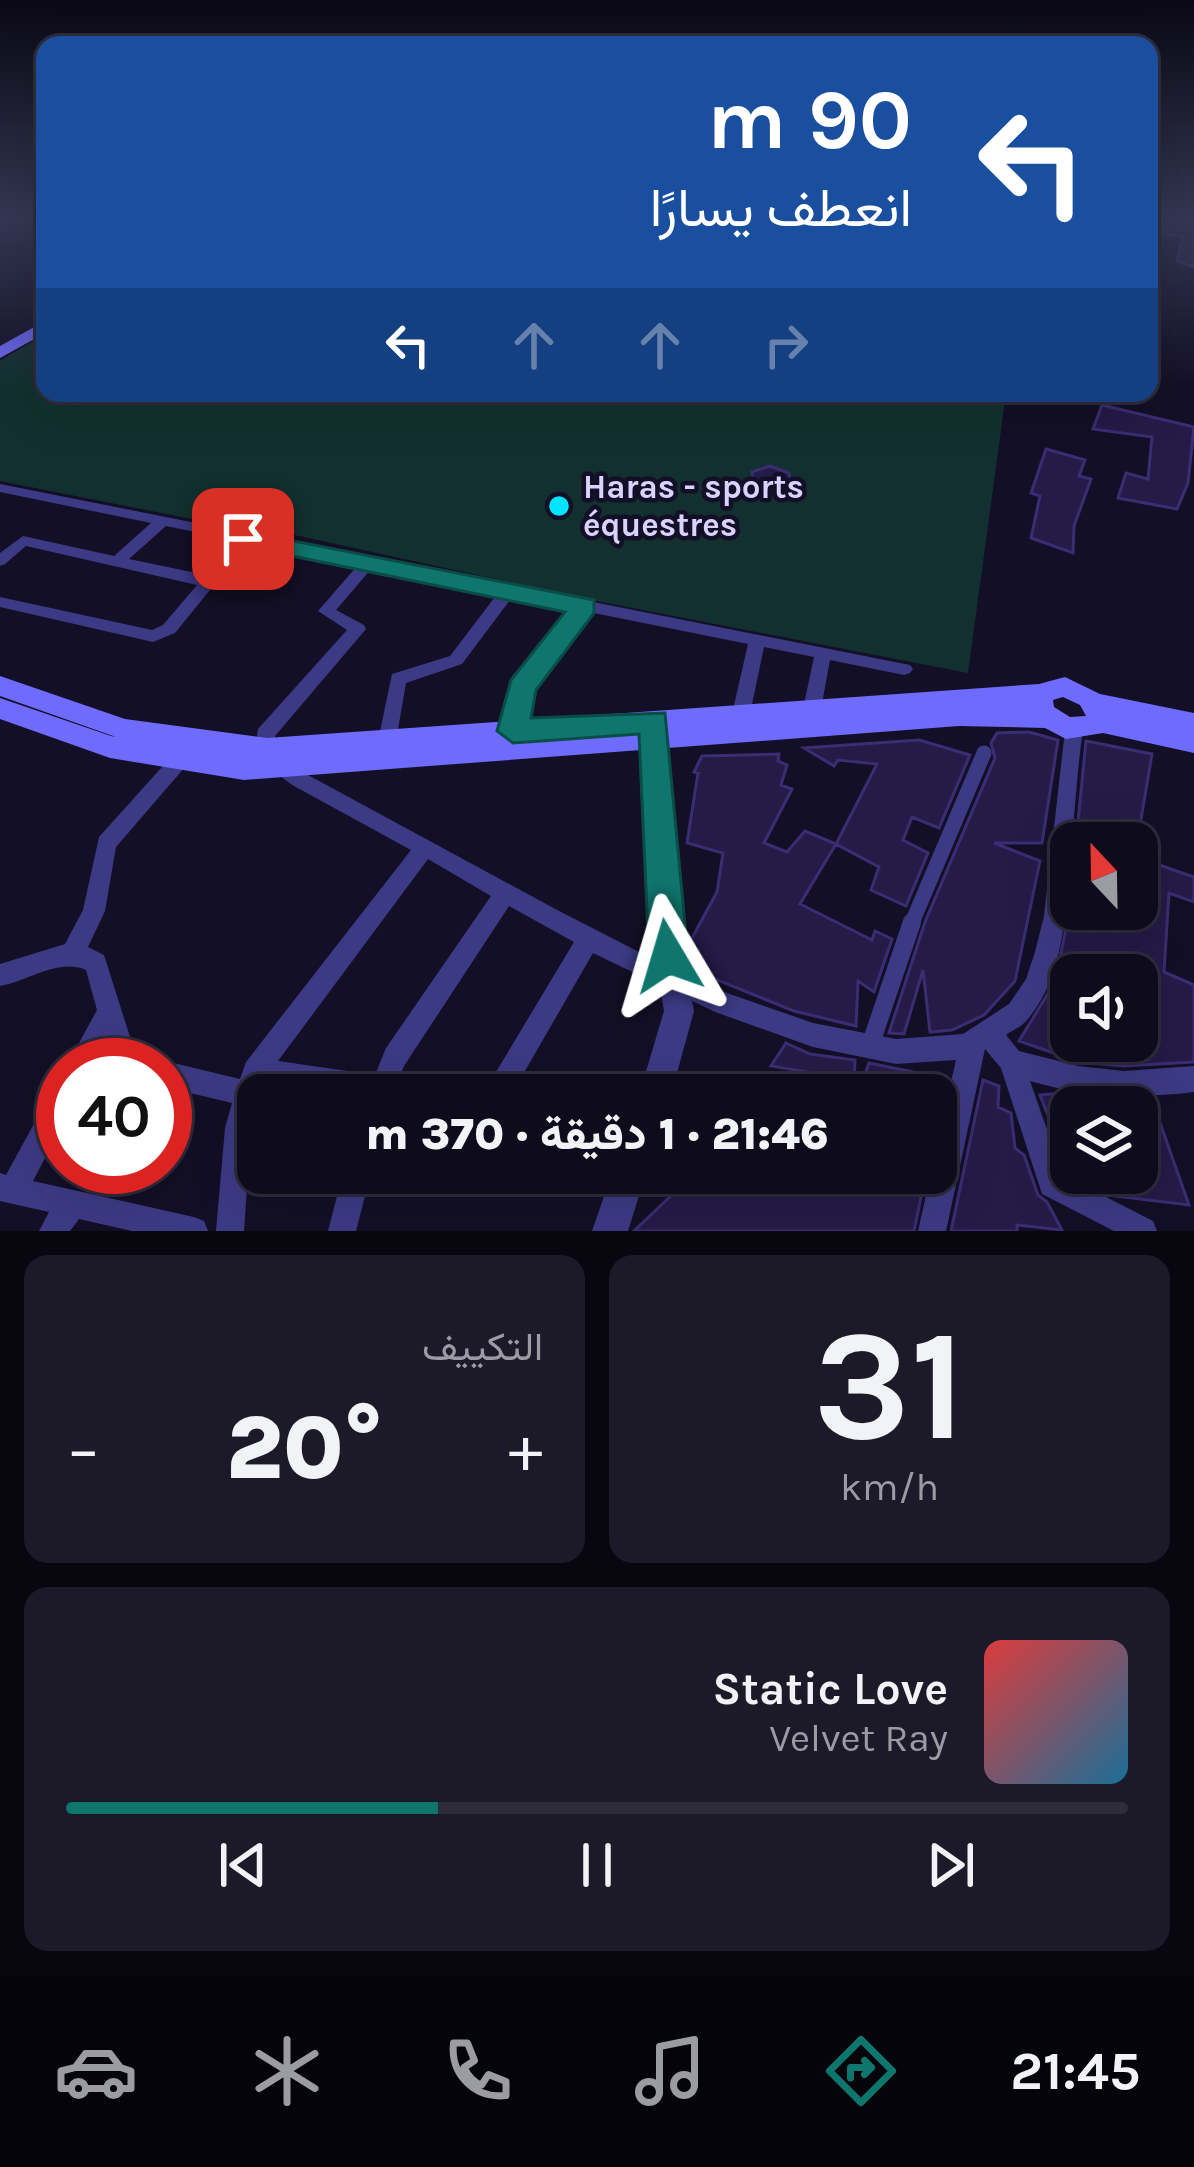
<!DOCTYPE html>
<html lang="ar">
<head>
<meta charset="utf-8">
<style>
	:root { --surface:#0e0b1c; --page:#1c1929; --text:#f1f3f6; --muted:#9b9ba3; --line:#2e2b3b; --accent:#0f766e }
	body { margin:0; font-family:Karla,Vazirmatn,sans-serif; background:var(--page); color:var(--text); direction:rtl; height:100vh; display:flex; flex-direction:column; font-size:45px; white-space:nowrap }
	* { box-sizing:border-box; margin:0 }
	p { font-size:39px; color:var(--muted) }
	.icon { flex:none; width:66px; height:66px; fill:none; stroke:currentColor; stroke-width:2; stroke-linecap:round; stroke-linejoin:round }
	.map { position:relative; height:1231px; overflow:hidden; direction:ltr }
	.panel { display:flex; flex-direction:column; gap:24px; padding:24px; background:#08060f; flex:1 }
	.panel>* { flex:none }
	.top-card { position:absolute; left:36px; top:36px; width:1122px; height:366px; border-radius:24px; box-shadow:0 12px 48px #0002,0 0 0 3px var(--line); direction:rtl; background:#1a4fa0; color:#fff; overflow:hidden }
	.needle { width:78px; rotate:338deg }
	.fabs { position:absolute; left:1050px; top:822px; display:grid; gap:24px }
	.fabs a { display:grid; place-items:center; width:108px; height:108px; border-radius:24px; background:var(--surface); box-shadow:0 12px 48px #0002,0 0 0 3px var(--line); font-size:60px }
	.speed { position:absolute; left:36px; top:1038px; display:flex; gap:24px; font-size:60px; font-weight:700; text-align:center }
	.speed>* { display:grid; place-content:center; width:156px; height:156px; border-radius:50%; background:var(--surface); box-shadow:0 12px 48px #0002,0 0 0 3px var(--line); line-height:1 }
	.speed .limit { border:18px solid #d22; background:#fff; color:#111 }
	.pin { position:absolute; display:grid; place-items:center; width:102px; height:102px; color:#fff; margin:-51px; border-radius:24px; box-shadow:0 6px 18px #0006 }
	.me { position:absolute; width:132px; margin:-66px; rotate:353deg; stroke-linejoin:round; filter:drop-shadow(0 0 9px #0008) }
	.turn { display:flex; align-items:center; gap:42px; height:252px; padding:0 48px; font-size:54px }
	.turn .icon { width:156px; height:156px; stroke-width:2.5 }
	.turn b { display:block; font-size:84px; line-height:102px }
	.lanes { display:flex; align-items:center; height:114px; padding:0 48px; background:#0003; justify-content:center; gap:60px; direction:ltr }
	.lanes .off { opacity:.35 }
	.big { font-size:90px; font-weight:800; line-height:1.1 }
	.panel .tile { flex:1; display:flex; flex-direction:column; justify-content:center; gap:18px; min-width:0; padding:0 42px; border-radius:24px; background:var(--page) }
	.panel .dial { align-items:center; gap:0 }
	.dial b { font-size:156px; line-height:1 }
	.song { display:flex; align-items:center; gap:36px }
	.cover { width:144px; height:144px; border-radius:18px; background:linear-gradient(135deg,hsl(0 70% 55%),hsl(200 70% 35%)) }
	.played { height:12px; border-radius:6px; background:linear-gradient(90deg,var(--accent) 35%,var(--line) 35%) }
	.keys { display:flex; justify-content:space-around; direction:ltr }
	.heat { display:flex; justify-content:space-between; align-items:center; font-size:66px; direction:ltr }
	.panel .tiles { flex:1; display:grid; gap:24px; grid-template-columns:1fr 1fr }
	.tile:last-child { grid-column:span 2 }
	.trip { position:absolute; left:237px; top:1074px; width:720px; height:120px; border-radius:24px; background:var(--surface); box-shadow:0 12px 48px #0002,0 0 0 3px var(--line); font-weight:800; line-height:120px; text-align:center; direction:rtl }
	.dock { display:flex; height:192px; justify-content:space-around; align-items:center; background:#06040b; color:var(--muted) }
	.dock .icon { width:84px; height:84px }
	.dock .active { color:var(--accent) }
	.dock b { font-size:54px; color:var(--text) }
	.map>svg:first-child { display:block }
</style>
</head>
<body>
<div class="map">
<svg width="1194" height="1231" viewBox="0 0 1194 1231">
	<rect width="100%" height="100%" fill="#130f26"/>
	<!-- green -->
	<path fill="#12302f" d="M45 334V393H1006L968 673 591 600 281 532 277 536 0 481V361Z"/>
	<!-- building -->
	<path fill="#241b47" stroke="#3b2d73" stroke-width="3" fill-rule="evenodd" d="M1157 218H1194V267L1177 261 1183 237 1154 231Z
		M1102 405 1194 427 1188 483 1177 509 1118 498 1126 473 1148 479 1152 437 1093 429Z
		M1046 449 1085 460 1079 476 1091 479 1074 526 1073 553 1031 538 1040 496 1031 493Z
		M770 466 789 473 790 485 774 490 754 483 752 472Z
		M1029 732 1058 740 1042 843H994L1040 861 1015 981 984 1015 952 1030 930 1032 923 970 904 1034 889 1033 925 922 995 758 991 743 997 733Z
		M919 740 970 755 939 828 912 817 903 840 928 853 906 906 871 890 879 867 836 844 877 764 838 760 834 766 804 748Z
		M1086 741 1152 754 1137 843 1076 842Z
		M779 754 778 761 787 765 781 785 792 789 764 843 787 852 805 831 836 844 800 904 872 940 875 931 892 939 874 992 858 981 856 1026 794 1011 690 969 686 949 717 892 723 853 687 843 698 773 694 772 702 756Z
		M1151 862 1194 877V902L1169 893 1164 972 1194 985V1062L1124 1066 1079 1062 1019 1041 1055 982 1070 909H1137V898L1145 901ZM1071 975H1137V1041H1071Z
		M786 1043 810 1054 855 1060 854 1080 771 1066Z
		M869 1063 947 1079 943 1095H898V1088L862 1082Z
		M983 1080 999 1086 998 1107 1011 1113 1015 1148 1024 1155 1038 1195 1047 1202 1062 1230 1017 1225V1231H951Z
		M1062 1093 1079 1096 1083 1107H1071V1174L1040 1095Z
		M1137 1100H1152L1189 1205 1114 1196 1111 1186 1137 1173Z
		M695 1173H926L914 1231H634Z"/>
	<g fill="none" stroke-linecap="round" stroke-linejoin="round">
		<!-- pedestrian-far1 -->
		<path stroke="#3d3a85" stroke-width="15" d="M911 925 984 753"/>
		<!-- pedestrian -->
		<path stroke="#3d3a85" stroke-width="18" d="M870 1046 912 922"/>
		<!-- minor -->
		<path fill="#3d3a85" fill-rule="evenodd" d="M0 484 910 665 913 669 910 673 904 675 830 660 821 709 818 714H806L803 709 814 657 764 647 750 714 748 719H734L732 714 748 644 589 612 531 690 522 731 520 736 513 738 506 736 504 731 516 683 574 609 513 596 462 664 406 683 396 741 394 746 387 748 380 746 378 741 392 674 450 656 498 593 372 568 336 610 364 625 366 629 275 736C277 755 293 765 308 775L559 911 643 954 727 993 813 1023 896 1039 963 1034 1009 1004 1026 979 1035 952 1044 916 1065 730 1067 725 1074 723 1081 725 1083 730C1077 769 1075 812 1071 849 1065 905 1067 972 1028 1019 1023 1026 1013 1030 1006 1035L1019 1051 1078 1066 1124 1071 1194 1066V1092C1138 1099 1084 1097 1030 1081L1063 1175 1153 1221 1157 1231H1114L1042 1194 1001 1068 985 1049 946 1231H918L931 1173H936V1148L956 1060 896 1064 813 1047 715 1012 593 953 514 1090 508 1095H476L480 1086 496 1072 574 942 509 906 404 1066 399 1078 437 1086 441 1095H336L264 1085 261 1095H258L251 1128 244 1231H216L225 1128 232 1103 165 1087V1065H156L165 1061 240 1079 246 1062 411 850 294 786C273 772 252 755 258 729L347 630 318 611 358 565 166 526 129 559 206 575 214 585 175 633 153 642 0 607V597L152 630 163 625 197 585 26 546 5 564 0 566V553L23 536 114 556 151 523 0 492ZM428 859 491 896 386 1048 375 1075 278 1061Z
			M178 754 185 757 188 762 185 767 116 847 105 911 88 947 104 955 132 1043 145 1065H117L107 1042 94 1065H67L97 1010 86 970C58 958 29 981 0 986V964L65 944 83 910 99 837 171 757Z
			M63 1083V1123L33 1181 194 1217 204 1221 208 1231H132L79 1219 70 1231H39L49 1212 0 1201V1173L6 1175 54 1087Z
			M343 1173H371L356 1231H328Z"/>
		<!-- tertiary -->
		<path fill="#3d3a85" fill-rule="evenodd" d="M654 712 662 715 666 721 676 922 694 1011 671 1095H639L664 1011 648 922 642 721 646 715Z
			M612 1173H646L628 1231H592Z"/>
		<!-- secondary -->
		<path fill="#6f6bff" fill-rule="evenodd" d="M45 321V333L0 358V346Z
			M0 676 125 719 267 738 1039 684 1065 677 1100 694 1194 713V753L1103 733 1066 739 1045 728 959 726 244 780 110 758 0 719V698L111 736 116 737 0 696ZM1063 697 1080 705 1086 716 1070 717 1054 707 1053 700Z"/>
	</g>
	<!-- sky -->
	<linearGradient id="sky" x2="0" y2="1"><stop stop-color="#0a0815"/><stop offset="0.56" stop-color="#333752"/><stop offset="1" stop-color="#333752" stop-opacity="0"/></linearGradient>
	<rect width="1194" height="390" fill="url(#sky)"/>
	<!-- route -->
	<path fill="#0f766e" stroke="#0a4d48" stroke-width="3" d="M243 531 594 600V613L536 690 531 718 665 713 688 956 682 969 668 974 655 969 649 956 639 734 513 743 497 731 511 680 565 612 234 544 230 539Z"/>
	<!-- markers -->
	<circle fill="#00e5ff" stroke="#130f26" stroke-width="4.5" cx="559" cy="506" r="12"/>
	<g text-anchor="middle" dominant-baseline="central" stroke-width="9" stroke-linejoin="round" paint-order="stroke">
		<!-- poi labels -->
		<g font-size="33" font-weight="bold" fill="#d9d4ff" stroke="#130f26" text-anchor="start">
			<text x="583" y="487">Haras - sports<tspan x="583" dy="38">équestres</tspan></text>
		</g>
	</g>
</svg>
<div class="fabs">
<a><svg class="needle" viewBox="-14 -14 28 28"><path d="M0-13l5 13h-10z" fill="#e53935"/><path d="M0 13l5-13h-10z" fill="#9b9ba3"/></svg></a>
<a><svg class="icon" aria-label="sound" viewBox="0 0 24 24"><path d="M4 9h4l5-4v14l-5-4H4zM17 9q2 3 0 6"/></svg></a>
<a><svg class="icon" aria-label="layers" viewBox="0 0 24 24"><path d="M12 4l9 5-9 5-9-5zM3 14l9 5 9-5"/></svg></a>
</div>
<div class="speed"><div class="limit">40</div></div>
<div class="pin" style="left:243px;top:539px;background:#d93025"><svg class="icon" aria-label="arrive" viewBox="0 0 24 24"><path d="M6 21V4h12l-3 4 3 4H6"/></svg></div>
<svg class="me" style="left:668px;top:956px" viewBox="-20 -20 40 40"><path d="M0-17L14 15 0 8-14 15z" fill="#0f766e" stroke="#fff" stroke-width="4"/></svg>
<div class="trip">21:46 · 1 دقيقة · 370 m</div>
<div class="top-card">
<div class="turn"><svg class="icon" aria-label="left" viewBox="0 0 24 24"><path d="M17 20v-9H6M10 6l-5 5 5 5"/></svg><div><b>90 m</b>انعطف يسارًا</div></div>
<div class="lanes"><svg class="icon" aria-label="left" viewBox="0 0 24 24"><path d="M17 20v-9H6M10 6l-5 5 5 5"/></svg><svg class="icon off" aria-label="ahead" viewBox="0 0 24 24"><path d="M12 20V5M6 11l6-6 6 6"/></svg><svg class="icon off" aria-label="ahead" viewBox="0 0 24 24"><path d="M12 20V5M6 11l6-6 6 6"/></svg><svg class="icon off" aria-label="right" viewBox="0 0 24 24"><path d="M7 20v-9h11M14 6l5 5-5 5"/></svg></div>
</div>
</div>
<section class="panel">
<div class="tiles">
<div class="tile dial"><b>31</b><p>km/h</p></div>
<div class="tile"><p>التكييف</p>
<div class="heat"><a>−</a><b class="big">20°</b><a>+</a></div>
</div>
<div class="tile">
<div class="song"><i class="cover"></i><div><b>Static Love</b><p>Velvet Ray</p></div></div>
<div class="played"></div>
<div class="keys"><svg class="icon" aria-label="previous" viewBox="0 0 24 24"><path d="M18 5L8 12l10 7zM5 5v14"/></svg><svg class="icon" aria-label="pause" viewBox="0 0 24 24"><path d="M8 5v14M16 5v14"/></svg><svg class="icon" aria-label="next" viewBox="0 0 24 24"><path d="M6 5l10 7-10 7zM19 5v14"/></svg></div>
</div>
</div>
</section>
<nav class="dock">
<b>21:45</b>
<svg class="icon active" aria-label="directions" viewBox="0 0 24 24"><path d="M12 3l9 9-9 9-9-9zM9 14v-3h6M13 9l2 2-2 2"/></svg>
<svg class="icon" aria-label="music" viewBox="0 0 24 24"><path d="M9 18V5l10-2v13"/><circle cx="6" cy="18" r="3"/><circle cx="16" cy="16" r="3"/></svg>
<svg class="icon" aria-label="phone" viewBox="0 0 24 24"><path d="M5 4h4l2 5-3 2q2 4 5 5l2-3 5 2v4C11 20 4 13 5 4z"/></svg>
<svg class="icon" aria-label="climate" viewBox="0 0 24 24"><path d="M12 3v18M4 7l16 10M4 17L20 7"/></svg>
<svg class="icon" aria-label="car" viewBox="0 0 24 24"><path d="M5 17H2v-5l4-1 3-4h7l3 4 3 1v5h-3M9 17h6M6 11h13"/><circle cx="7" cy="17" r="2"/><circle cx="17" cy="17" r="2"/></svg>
</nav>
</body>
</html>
